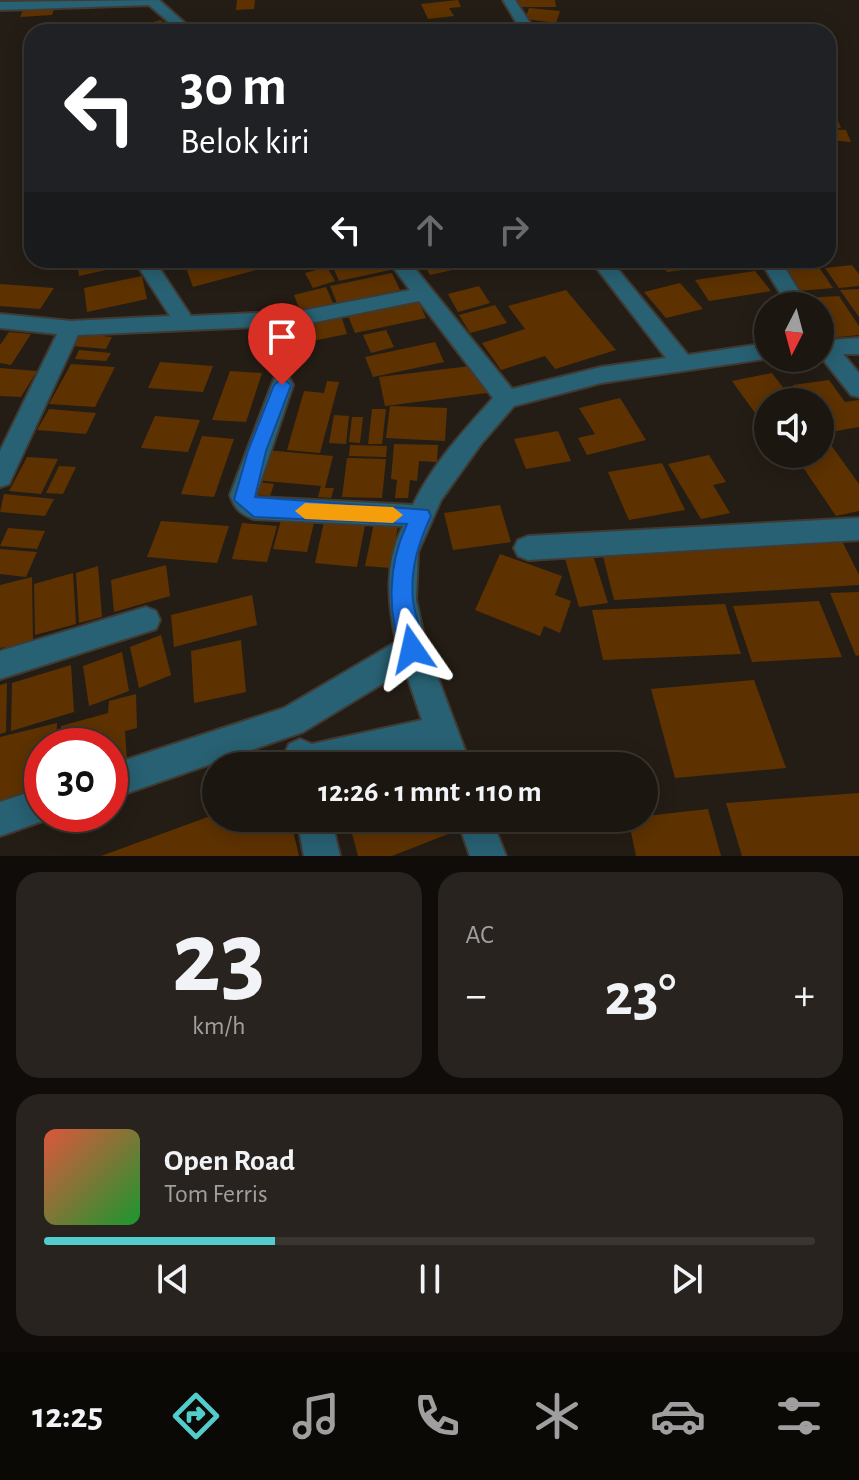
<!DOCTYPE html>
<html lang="id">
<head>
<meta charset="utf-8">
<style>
	:root { --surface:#1b1610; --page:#28231e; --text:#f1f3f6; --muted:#a09f9f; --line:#393530; --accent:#53cdcb }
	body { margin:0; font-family:"Alegreya Sans",sans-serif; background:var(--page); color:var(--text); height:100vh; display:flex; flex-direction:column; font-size:30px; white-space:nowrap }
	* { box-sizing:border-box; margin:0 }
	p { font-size:26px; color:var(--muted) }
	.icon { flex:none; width:44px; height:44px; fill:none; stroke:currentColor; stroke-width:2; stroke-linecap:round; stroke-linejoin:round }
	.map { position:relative; height:856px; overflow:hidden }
	.side { display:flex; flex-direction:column; gap:16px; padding:16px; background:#0f0c09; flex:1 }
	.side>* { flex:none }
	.guide { position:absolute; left:24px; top:24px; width:812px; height:244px; border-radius:24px; box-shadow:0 4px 20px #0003,0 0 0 2px var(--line); background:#202124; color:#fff; overflow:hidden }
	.needle { width:52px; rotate:186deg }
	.buttons { position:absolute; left:754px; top:292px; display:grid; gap:16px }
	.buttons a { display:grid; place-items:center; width:80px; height:80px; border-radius:50%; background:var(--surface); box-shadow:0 4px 20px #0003,0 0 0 2px var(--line); font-size:40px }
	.speed { position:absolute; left:24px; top:728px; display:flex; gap:16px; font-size:40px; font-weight:700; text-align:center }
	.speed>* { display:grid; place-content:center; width:104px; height:104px; border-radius:50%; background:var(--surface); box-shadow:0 4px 20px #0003,0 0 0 2px var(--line); line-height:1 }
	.speed .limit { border:12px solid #d22; background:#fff; color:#111 }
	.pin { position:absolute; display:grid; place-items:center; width:68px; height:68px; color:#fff; margin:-82px -34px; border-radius:50% 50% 50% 0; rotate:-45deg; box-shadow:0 0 8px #0007 }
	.pin .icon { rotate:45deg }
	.me { position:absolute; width:88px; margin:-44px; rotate:349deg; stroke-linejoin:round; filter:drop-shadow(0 0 6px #0008) }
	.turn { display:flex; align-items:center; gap:28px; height:168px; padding:0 24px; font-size:36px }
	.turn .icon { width:104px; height:104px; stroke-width:2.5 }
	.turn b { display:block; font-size:56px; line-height:68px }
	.lanes { display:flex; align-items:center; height:76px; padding:0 24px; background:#0003; justify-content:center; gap:40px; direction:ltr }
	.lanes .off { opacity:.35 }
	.big { font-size:60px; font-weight:700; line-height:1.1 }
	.side .widget { flex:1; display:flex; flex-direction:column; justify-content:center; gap:12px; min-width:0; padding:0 28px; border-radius:24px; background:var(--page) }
	.side .dial { align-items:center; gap:0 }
	.dial b { font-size:104px; line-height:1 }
	.song { display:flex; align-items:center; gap:24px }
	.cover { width:96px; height:96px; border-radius:12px; background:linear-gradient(135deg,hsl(10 70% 55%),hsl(130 70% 35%)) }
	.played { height:8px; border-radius:4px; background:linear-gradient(90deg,var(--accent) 30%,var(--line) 30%) }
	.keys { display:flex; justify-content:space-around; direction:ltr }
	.heat { display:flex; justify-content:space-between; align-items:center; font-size:44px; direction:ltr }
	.side .tiles { flex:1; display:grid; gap:16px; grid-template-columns:1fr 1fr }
	.widget:last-child { grid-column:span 2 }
	.trip { position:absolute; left:202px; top:752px; width:456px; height:80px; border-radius:40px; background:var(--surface); box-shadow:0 4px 20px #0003,0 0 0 2px var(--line); font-weight:700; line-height:80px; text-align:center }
	.tabs { display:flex; height:128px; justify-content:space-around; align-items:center; background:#0b0906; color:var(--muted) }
	.tabs .icon { width:56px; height:56px }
	.tabs .active { color:var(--accent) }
	.tabs b { font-size:36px; color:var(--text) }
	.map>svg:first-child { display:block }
</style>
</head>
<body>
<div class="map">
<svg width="859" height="856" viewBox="0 0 859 856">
	<rect width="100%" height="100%" fill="#241d15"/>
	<!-- building -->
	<path fill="#5e3200" d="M237 0H255L254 9 236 10Z
		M458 0 461 7 449 8 454 16 428 19 421 4Z
		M516 0H555L556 7H517Z
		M56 4 52 15 20 17 25 6Z
		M529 8 560 11 556 23 525 19Z
		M161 20 171 31 142 32 137 26Z
		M615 22 648 25 647 32H612Z
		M537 24 572 27 571 32H535Z
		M828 110H834L841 128 828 127Z
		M828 129 846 130 851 142 828 140Z
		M77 260H132L133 264 79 276Z
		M215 260H268L271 266 193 287 186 268Z
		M364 260H385L390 270 339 281 333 267Z
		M436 260H461L466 267 430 275 423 263Z
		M659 260H717L720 265 667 272Z
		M722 260H766L770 267 729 270Z
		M779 260H814L833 288 799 291Z
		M852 265 859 274V286L839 288 825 268Z
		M327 267 335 281 313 288 305 273Z
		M755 271 771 291 709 301 695 280Z
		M392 273 400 290 337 303 330 286Z
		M142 276 147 299 87 312 84 288Z
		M680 283 703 309 666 318 644 292Z
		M0 284 54 288 40 309 0 306Z
		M479 286 490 303 458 312 448 294Z
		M326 287 333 303 300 311 294 295Z
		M859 289V317L840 290Z
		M566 290 616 350 555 369 545 356 501 370 482 343 525 329 508 306Z
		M839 296 859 326V335L830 338 820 322V306H809L804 298Z
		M417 298 426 318 355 333 347 313Z
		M495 305 507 323 470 333 459 315Z
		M341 315 347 334 313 341 307 321Z
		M386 330 394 347 371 353 363 335Z
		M9 332 31 334 11 365 0 363V345Z
		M79 334 112 337 106 349 72 346Z
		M435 342 444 362 373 377 365 357Z
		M79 350 111 353 106 361 75 359Z
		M160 362 213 366 203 392 148 388Z
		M71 364 115 367 95 407 49 404Z
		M479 365 487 393 385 406 379 377Z
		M0 368 37 371 21 397 0 396Z
		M230 371 262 373 246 422 212 420Z
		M772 373 794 402H768V431L732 381Z
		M829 380 845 402 859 400V427L825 433 820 425V402H805L793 385Z
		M327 381 339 382 320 453 287 450 304 391 324 393Z
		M620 398 646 440 587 455 578 438 595 434 579 408Z
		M390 406 447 408 445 441 386 438Z
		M49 409 96 413 86 434 37 430Z
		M372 409H386L382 444H368Z
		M334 415 349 416 346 444 329 443Z
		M155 416 200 420 188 452 141 448Z
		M352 417H363L360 443 349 442Z
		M558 431 571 461 526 469 514 439Z
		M202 436 234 439 214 497 181 494Z
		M394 444 438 445 437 462 419 461 417 481 410 480 408 498H395L397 480 391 479Z
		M350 445 387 446 386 457 349 456Z
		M831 445 859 484V511L836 516 794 454H820V447Z
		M265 450 333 456 325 488H334L331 498 318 497 321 486 255 480Z
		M709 455 726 482 713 485 730 513 701 519 668 464Z
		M27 457 58 459 41 494 9 491Z
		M347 458 386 459 382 498 342 497Z
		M662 463 685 510 629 520 608 472Z
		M59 466 76 467 63 494 46 493Z
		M257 482 274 484 270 496 254 494Z
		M4 494 54 499 45 516 0 512Z
		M500 505 511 542 453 550 444 513Z
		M325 517 366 520 357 567 315 563Z
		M375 518 399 520 391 568 365 566Z
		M281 520 314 523 307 552 273 549Z
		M161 521 229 526 217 563 147 557Z
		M242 523 277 526 267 562 232 559Z
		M8 528 45 531 37 549 0 546Z
		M840 537 859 575V585L614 600 602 552Z
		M0 549 37 552 26 577 0 574Z
		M592 552 608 603 579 607 564 555Z
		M500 554 562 576 555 595 571 601 560 633 544 626 540 636 475 610Z
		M166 565 170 596 114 612 111 580Z
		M98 566 102 617 79 623 76 573Z
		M73 573 76 624 35 635 34 584Z
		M32 577 33 644 5 652V647L0 648V585Z
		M859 592V655L856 656 830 593Z
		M252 595 257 625 174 647 171 615Z
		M819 601 842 657 752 662 733 606Z
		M725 604 741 654 603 660 592 610Z
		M161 635 171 675 139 688 130 647Z
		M241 640 246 692 194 703 191 651Z
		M122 652 129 691 89 706 83 666Z
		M71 665 74 712 11 731 12 683Z
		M754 680 786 768 675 778 651 689Z
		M7 683 6 732 0 734V685Z
		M136 694 137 728 125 731 127 760 110 765V746H61V726L108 713 109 701Z
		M57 723 56 746H42V790L0 802V737Z
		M859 793V856H742L726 803Z
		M708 809 721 856H636L628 818Z
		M216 814V818H290L299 856H101Z
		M348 818H468L471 825 392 856H358Z"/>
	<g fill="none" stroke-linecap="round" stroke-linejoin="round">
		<!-- minor casing -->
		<g stroke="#413a33" stroke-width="4">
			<path id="minor" d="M159 0 195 32H180L149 5 0 10V2Z
				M503 0H515L536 32H522Z
				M134 260H154L191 316 301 311 410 290 388 260H408L512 389 601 367 666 358 595 266 606 260 612 262 688 355 768 343 771 358 601 383 514 406 481 444 441 500 418 552 416 600 427 649 471 766H439L433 750 359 766H288L284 755 289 744 300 739 312 744 422 720 405 670 303 732 110 799V765L284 708 396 642C388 601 384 565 403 526L254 519C240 514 235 509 230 495L274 379H290L293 385 256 495 258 497 413 505C432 465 464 430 493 398L419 301 301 325 78 335 9 484 0 487V451L57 334 0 328V314L71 321 170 316Z
				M760 260H780L808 306H788Z
				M820 333 831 340 859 338V354H843L859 373V397L851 395 820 356Z
				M859 518V540L528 560 518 556 514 548 518 540 528 536Z
				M146 607 156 611 160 620 156 629 0 679V651Z
				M42 788V814H55L54 817 0 836V802Z
				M297 818H331L340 856H304Z
				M457 818H491L506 856H470Z"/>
		</g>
		<!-- minor -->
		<use href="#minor" fill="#286173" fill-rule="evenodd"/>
	</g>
	<!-- route -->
	<path fill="#1a73e8" stroke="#114b97" stroke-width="2" d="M282 378 291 385 266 451 255 497 428 510 431 516C418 544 410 569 413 601 415 618 427 640 420 656L412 659 404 656C386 614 388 564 407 524L254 517 234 500 248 451 274 385Z"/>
	<!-- slow -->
	<path fill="#f59e0b" d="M305 503 393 507 403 515 393 523 305 519 295 511Z"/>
</svg>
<div class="buttons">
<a><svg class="needle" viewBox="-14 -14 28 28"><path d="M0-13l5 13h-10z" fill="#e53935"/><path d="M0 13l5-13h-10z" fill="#a09f9f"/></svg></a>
<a><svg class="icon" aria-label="sound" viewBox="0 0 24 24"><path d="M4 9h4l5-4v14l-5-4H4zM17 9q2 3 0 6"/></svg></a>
</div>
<div class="speed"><div class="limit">30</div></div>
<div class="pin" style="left:282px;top:385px;background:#d93025"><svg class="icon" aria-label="arrive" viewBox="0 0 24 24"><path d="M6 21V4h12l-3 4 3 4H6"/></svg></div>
<svg class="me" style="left:412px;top:649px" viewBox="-20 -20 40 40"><path d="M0-17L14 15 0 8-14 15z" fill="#1a73e8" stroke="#fff" stroke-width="4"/></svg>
<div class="trip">12:26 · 1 mnt · 110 m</div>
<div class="guide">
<div class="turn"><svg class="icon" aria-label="left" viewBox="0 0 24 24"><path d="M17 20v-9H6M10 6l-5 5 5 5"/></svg><div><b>30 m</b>Belok kiri</div></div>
<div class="lanes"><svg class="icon" aria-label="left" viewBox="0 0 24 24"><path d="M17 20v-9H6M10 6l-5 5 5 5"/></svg><svg class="icon off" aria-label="ahead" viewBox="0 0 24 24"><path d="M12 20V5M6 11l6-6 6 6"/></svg><svg class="icon off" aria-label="right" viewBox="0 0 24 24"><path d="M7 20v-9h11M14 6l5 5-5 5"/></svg></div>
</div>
</div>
<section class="side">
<div class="tiles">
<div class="widget dial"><b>23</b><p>km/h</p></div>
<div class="widget"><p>AC</p>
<div class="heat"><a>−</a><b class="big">23°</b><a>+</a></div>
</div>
<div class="widget">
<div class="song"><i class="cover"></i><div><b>Open Road</b><p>Tom Ferris</p></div></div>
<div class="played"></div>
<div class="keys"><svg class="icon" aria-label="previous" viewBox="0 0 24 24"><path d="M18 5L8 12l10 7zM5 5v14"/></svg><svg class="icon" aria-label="pause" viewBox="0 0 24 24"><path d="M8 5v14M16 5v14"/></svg><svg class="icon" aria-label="next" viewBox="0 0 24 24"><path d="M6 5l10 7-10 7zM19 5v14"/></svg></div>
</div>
</div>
</section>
<nav class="tabs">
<b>12:25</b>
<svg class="icon active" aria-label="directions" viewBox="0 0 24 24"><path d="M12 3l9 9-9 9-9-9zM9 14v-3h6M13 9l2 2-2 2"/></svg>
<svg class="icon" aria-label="music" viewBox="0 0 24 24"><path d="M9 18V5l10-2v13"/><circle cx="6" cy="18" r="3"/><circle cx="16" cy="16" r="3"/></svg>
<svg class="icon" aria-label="phone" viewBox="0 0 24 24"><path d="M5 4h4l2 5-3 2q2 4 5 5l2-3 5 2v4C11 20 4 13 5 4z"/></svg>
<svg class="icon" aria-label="climate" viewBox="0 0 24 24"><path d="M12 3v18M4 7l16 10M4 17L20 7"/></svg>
<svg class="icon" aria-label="car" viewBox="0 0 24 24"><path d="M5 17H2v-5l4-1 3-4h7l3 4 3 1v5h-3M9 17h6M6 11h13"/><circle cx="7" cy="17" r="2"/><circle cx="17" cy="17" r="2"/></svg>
<svg class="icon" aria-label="filters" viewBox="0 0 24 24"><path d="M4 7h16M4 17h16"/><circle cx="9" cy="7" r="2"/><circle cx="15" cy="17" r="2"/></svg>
</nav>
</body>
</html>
